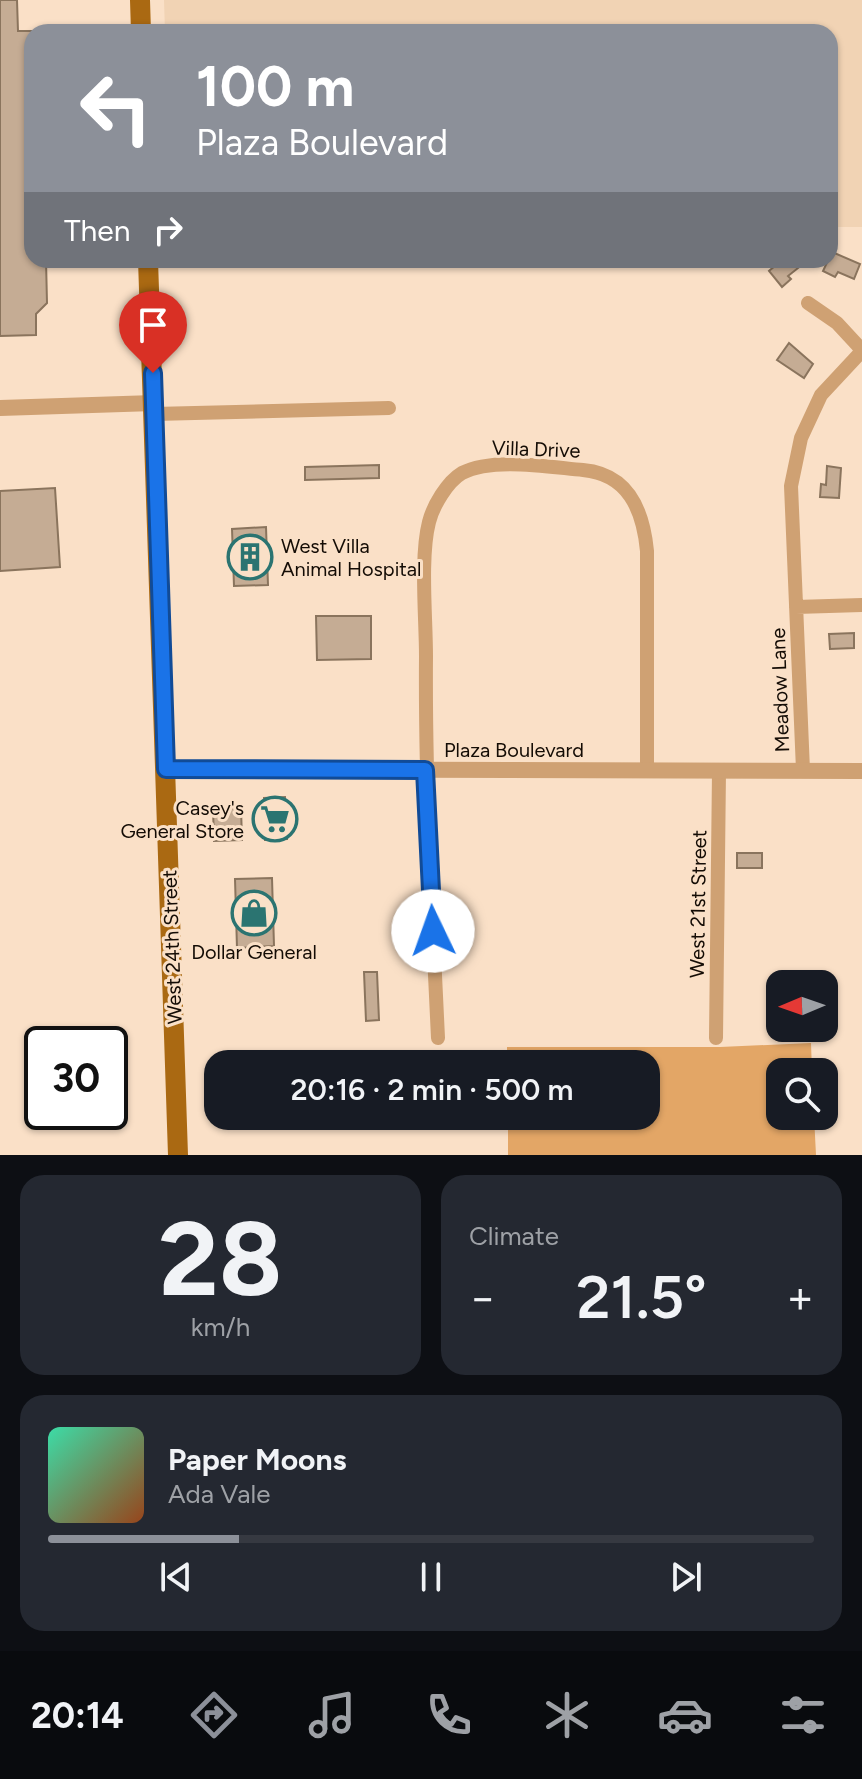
<!DOCTYPE html>
<html lang="en">
<head>
<meta charset="utf-8">
<style>
	:root { --surface:#171b24; --page:#242831; --text:#f1f3f6; --muted:#9ea1a6; --line:#363941; --accent:#8c9099 }
	body { margin:0; font-family:Figtree,sans-serif; background:var(--page); color:var(--text); height:100vh; display:flex; flex-direction:column; font-size:30px; white-space:nowrap }
	* { box-sizing:border-box; margin:0 }
	p { font-size:26px; color:var(--muted) }
	.icon { flex:none; width:44px; height:44px; fill:none; stroke:currentColor; stroke-width:2; stroke-linecap:round; stroke-linejoin:round }
	.map { position:relative; height:1155px; overflow:hidden }
	.details { display:flex; flex-direction:column; gap:20px; padding:20px; background:#0d0f14; flex:1 }
	.details>* { flex:none }
	.banner { position:absolute; left:24px; top:24px; width:814px; height:244px; border-radius:24px; box-shadow:0 2px 6px #0004; background:#8c9099; color:#fff; overflow:hidden }
	.needle { width:52px; rotate:268deg }
	.fabs { position:absolute; left:766px; top:970px; display:grid; gap:16px }
	.fabs a { display:grid; place-items:center; width:72px; height:72px; border-radius:16px; background:var(--surface); box-shadow:0 2px 6px #0004; font-size:40px }
	.speed { position:absolute; left:24px; top:1026px; display:flex; gap:16px; font-size:40px; font-weight:700; text-align:center }
	.speed>* { display:grid; place-content:center; width:104px; height:104px; border-radius:50%; background:var(--surface); box-shadow:0 2px 6px #0004; line-height:1 }
	.speed .limit { border:4px solid #111; border-radius:12px; background:#fff; color:#111 }
	.pin { position:absolute; display:grid; place-items:center; width:68px; height:68px; color:#fff; margin:-82px -34px; border-radius:50% 50% 50% 0; rotate:-45deg; box-shadow:0 0 8px #0007 }
	.pin .icon { rotate:45deg }
	.me { position:absolute; width:88px; margin:-44px; rotate:357deg; stroke-linejoin:round; filter:drop-shadow(0 0 6px #0008) }
	.turn { display:flex; align-items:center; gap:28px; height:168px; padding:0 40px; font-size:36px }
	.turn .icon { width:104px; height:104px; stroke-width:2.5 }
	.turn b { display:block; font-size:56px; line-height:68px }
	.then { display:flex; align-items:center; height:76px; padding:0 40px; background:#0003; gap:16px; font-size:30px }
	.big { font-size:60px; font-weight:600; line-height:1.1 }
	.details .tile { flex:1; display:flex; flex-direction:column; justify-content:center; gap:12px; min-width:0; padding:0 28px; border-radius:24px; background:var(--page) }
	.details .dial { align-items:center; gap:0 }
	.dial b { font-size:104px; line-height:1 }
	.song { display:flex; align-items:center; gap:24px }
	.cover { width:96px; height:96px; border-radius:12px; background:linear-gradient(135deg,hsl(160 70% 55%),hsl(20 70% 35%)) }
	.played { height:8px; border-radius:4px; background:linear-gradient(90deg,var(--accent) 25%,var(--line) 25%) }
	.keys { display:flex; justify-content:space-around; direction:ltr }
	.heat { display:flex; justify-content:space-between; align-items:center; font-size:44px; direction:ltr }
	.details .tiles { flex:1; display:grid; gap:20px; grid-template-columns:1fr 1fr }
	.tile:last-child { grid-column:span 2 }
	.trip { position:absolute; left:204px; top:1050px; width:456px; height:80px; border-radius:24px; background:var(--surface); box-shadow:0 2px 6px #0004; font-weight:600; line-height:80px; text-align:center }
	.tabs { display:flex; height:128px; justify-content:space-around; align-items:center; background:#090b0e; color:var(--muted) }
	.tabs .icon { width:56px; height:56px }
	.tabs .selected { color:var(--accent) }
	.tabs b { font-size:36px; color:var(--text) }
	.map>svg:first-child { display:block }
</style>
</head>
<body>
<div class="map">
<svg width="862" height="1155" viewBox="0 0 862 1155">
	<rect width="100%" height="100%" fill="#fae0c7"/>
	<!-- built -->
	<path fill="#f1d3b4" d="M164 0H862V227H830V32H165Z"/>
	<!-- green -->
	<path fill="#e3a666" d="M811 1043 812 1072H780V1116H814L816 1155H508V1116H646V1064H507V1047H720Z"/>
	<!-- building -->
	<path fill="#c5ac94" stroke="#8a745d" stroke-width="2" d="M0 0H17L18 31H32V260H46L47 303 36 314V335L0 336Z
		M832 252 860 264 854 279 838 272 835 277 823 271Z
		M782 260H808L788 276 791 279 782 287 769 271Z
		M789 343 813 364 804 378 777 360Z
		M379 465V478L305 480V467Z
		M827 466 841 468 839 498 820 497 821 484 826 485Z
		M55 488 60 567 0 571V491Z
		M266 527 268 585 234 586 232 529Z
		M316 616H371V659L317 660Z
		M854 633V648L830 649 829 634Z
		M285 797 287 839 265 840 264 798Z
		M241 808 242 840 214 841 213 809Z
		M737 853H762V868H737Z
		M272 878 274 946 237 948 235 879Z
		M364 972H377L379 1020 366 1021Z"/>
	<g fill="none" stroke-linecap="round" stroke-linejoin="round">
		<!-- minor -->
		<path stroke="#cfa173" stroke-width="14" d="M808 303 837 323 862 350
			M154 414 389 408
			M796 607 862 605
			M803 770 791 486 801 438 821 395 862 351
			M438 1038C432 910 425 783 426 656 426 618 420 557 429 522 433 506 447 482 462 473 492 457 549 467 583 470 628 474 643 509 647 551V771
			M716 1038 719 771"/>
		<!-- tertiary -->
		<path stroke="#cfa173" stroke-width="16" d="M0 408 154 403
			M166 769 862 771"/>
		<!-- primary -->
		<path stroke="#aa6912" stroke-width="20" d="M140 0 141 32
			M148 260 178 1155"/>
	</g>
	<g fill="none" stroke-linecap="round" stroke-linejoin="round">
		<!-- route casing -->
		<g stroke="#114b97" stroke-width="20">
			<path id="route" d="M153 373 166 769 425 770 433 931"/>
		</g>
		<!-- route -->
		<use href="#route" stroke="#1a73e8" stroke-width="14"/>
	</g>
	<!-- icons -->
	<defs>
		<g id="building-ring" transform="scale(2.3)"><circle r="9.5" fill="#fae0c7" stroke="#2b7471" stroke-width="1.5"/><path d="M-4-6H4V6H1V3H-1V6H-4ZM-2.5-4.3h1.7v1.8h-1.7ZM.8-4.3h1.7v1.8H.8ZM-2.5-1h1.7V.8h-1.7ZM.8-1h1.7V.8H.8Z" fill="#2b7471"/></g>
		<g id="supermarket-ring" transform="scale(2.3)"><circle r="9.5" fill="#fae0c7" stroke="#2b7471" stroke-width="1.5"/><path d="M-6-5.5h2.5l.6 2H6L4.5 2H-2.5L-4.4-4H-6ZM-1.5 3.2a1.3 1.3 0 1 0 .1 0ZM3 3.2a1.3 1.3 0 1 0 .1 0Z" fill="#2b7471"/></g>
		<g id="shop-ring" transform="scale(2.3)"><circle r="9.5" fill="#fae0c7" stroke="#2b7471" stroke-width="1.5"/><path d="M-5-2.5h2.3a2.7 3.5 0 0 1 5.4 0H5L5.5 6h-11ZM-1.5-2.5h3a1.5 2.3 0 0 0-3 0Z" fill="#2b7471"/></g>
	</defs>
	<g fill-rule="evenodd">
		<use href="#building-ring" x="250" y="557"/>
		<use href="#supermarket-ring" x="275" y="819"/>
		<use href="#shop-ring" x="254" y="913"/>
	</g>
	<g text-anchor="middle" dominant-baseline="central" stroke-width="6" stroke-linejoin="round" paint-order="stroke">
		<!-- street labels -->
		<g font-size="20" fill="#140c05" stroke="#fae0c7">
			<text transform="translate(536 449) rotate(2)">Villa Drive</text>
			<text transform="translate(780 690) rotate(-92)">Meadow Lane</text>
			<text x="514" y="750">Plaza Boulevard</text>
			<text transform="translate(698 904) rotate(-89)">West 21st Street</text>
			<text transform="translate(172 947) rotate(-92)">West 24th Street</text>
		</g>
		<!-- poi labels -->
		<g font-size="20" fill="#140c05" stroke="#fae0c7" text-anchor="start">
			<text x="281" y="546">West Villa<tspan x="281" dy="23">Animal Hospital</tspan></text>
			<text x="244" y="808" text-anchor="end">Casey's<tspan x="244" dy="23">General Store</tspan></text>
			<text x="254" y="952" text-anchor="middle">Dollar General</text>
		</g>
	</g>
</svg>
<div class="fabs">
<a><svg class="needle" viewBox="-14 -14 28 28"><path d="M0-13l5 13h-10z" fill="#e53935"/><path d="M0 13l5-13h-10z" fill="#9ea1a6"/></svg></a>
<a><svg class="icon" aria-label="search" viewBox="0 0 24 24"><circle cx="10" cy="10" r="6"/><path d="M15 15l6 6"/></svg></a>
</div>
<div class="speed"><div class="limit">30</div></div>
<div class="pin" style="left:153px;top:373px;background:#d93025"><svg class="icon" aria-label="arrive" viewBox="0 0 24 24"><path d="M6 21V4h12l-3 4 3 4H6"/></svg></div>
<svg class="me" style="left:433px;top:931px" viewBox="-20 -20 40 40"><circle r="19" fill="#fff"/><path d="M0-13L10 11 0 6-10 11z" fill="#1a73e8"/></svg>
<div class="trip">20:16 · 2 min · 500 m</div>
<div class="banner">
<div class="turn"><svg class="icon" aria-label="left" viewBox="0 0 24 24"><path d="M17 20v-9H6M10 6l-5 5 5 5"/></svg><div><b>100 m</b>Plaza Boulevard</div></div>
<div class="then">Then<svg class="icon" aria-label="right" viewBox="0 0 24 24"><path d="M7 20v-9h11M14 6l5 5-5 5"/></svg></div>
</div>
</div>
<section class="details">
<div class="tiles">
<div class="tile dial"><b>28</b><p>km/h</p></div>
<div class="tile"><p>Climate</p>
<div class="heat"><a>−</a><b class="big">21.5°</b><a>+</a></div>
</div>
<div class="tile">
<div class="song"><i class="cover"></i><div><b>Paper Moons</b><p>Ada Vale</p></div></div>
<div class="played"></div>
<div class="keys"><svg class="icon" aria-label="previous" viewBox="0 0 24 24"><path d="M18 5L8 12l10 7zM5 5v14"/></svg><svg class="icon" aria-label="pause" viewBox="0 0 24 24"><path d="M8 5v14M16 5v14"/></svg><svg class="icon" aria-label="next" viewBox="0 0 24 24"><path d="M6 5l10 7-10 7zM19 5v14"/></svg></div>
</div>
</div>
</section>
<nav class="tabs">
<b>20:14</b>
<svg class="icon selected" aria-label="directions" viewBox="0 0 24 24"><path d="M12 3l9 9-9 9-9-9zM9 14v-3h6M13 9l2 2-2 2"/></svg>
<svg class="icon" aria-label="music" viewBox="0 0 24 24"><path d="M9 18V5l10-2v13"/><circle cx="6" cy="18" r="3"/><circle cx="16" cy="16" r="3"/></svg>
<svg class="icon" aria-label="phone" viewBox="0 0 24 24"><path d="M5 4h4l2 5-3 2q2 4 5 5l2-3 5 2v4C11 20 4 13 5 4z"/></svg>
<svg class="icon" aria-label="climate" viewBox="0 0 24 24"><path d="M12 3v18M4 7l16 10M4 17L20 7"/></svg>
<svg class="icon" aria-label="car" viewBox="0 0 24 24"><path d="M5 17H2v-5l4-1 3-4h7l3 4 3 1v5h-3M9 17h6M6 11h13"/><circle cx="7" cy="17" r="2"/><circle cx="17" cy="17" r="2"/></svg>
<svg class="icon" aria-label="filters" viewBox="0 0 24 24"><path d="M4 7h16M4 17h16"/><circle cx="9" cy="7" r="2"/><circle cx="15" cy="17" r="2"/></svg>
</nav>
</body>
</html>
